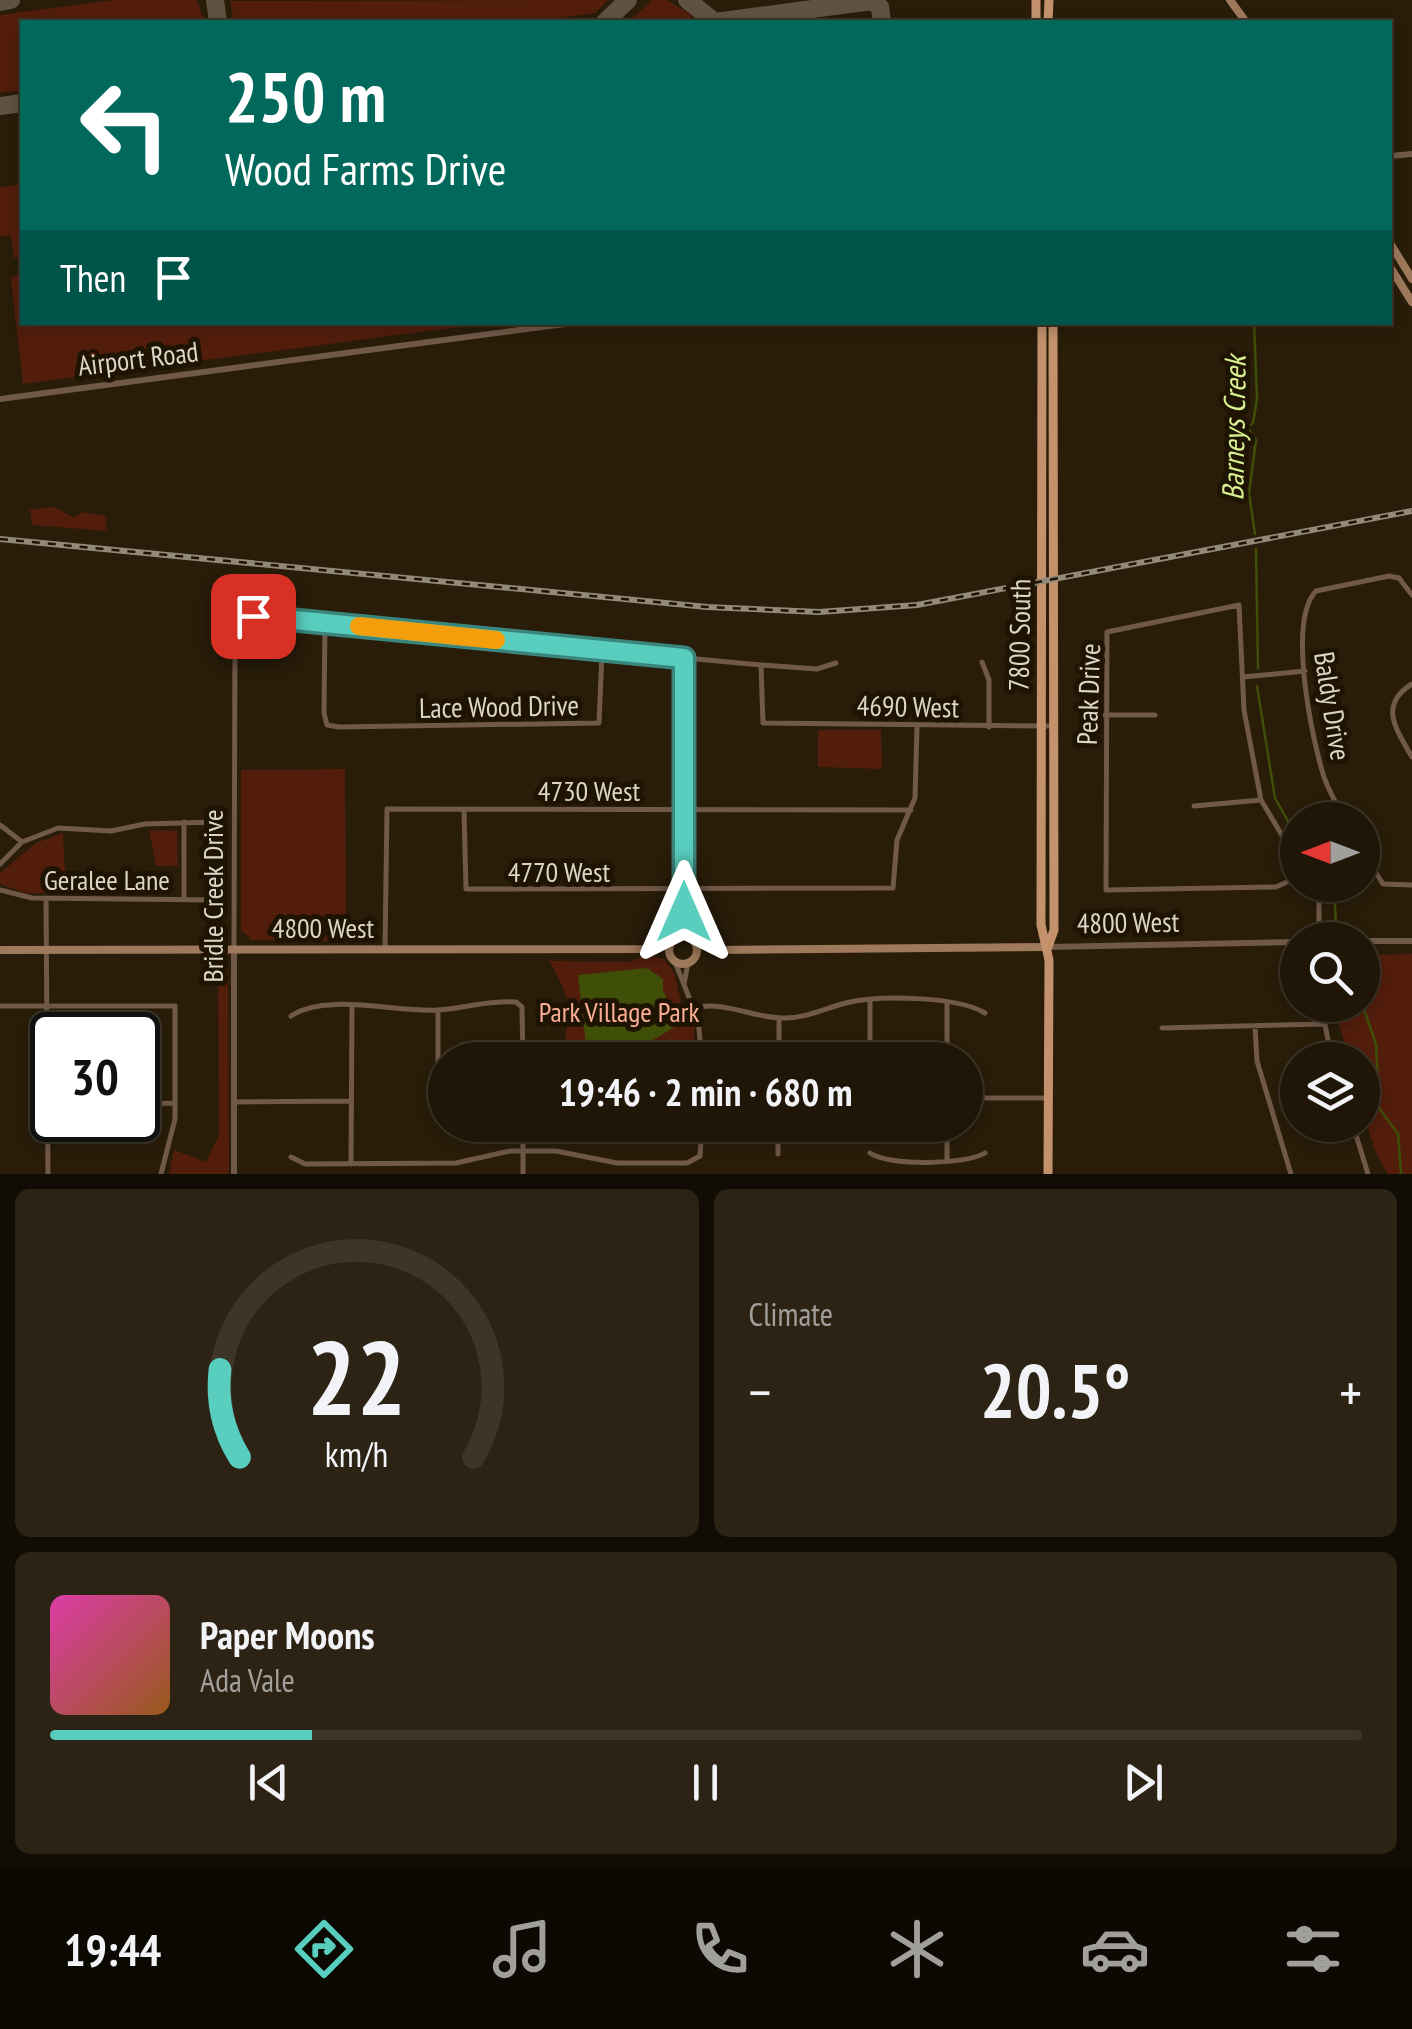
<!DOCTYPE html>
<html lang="en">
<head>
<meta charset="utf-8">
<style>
	:root { --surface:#1f1607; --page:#2c2315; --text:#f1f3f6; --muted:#a19f9b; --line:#3c3528; --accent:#59cebf }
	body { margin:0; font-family:"PT Sans Narrow",sans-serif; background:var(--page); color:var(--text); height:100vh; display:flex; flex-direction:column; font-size:38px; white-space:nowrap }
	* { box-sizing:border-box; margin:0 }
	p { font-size:32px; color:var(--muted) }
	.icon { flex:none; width:55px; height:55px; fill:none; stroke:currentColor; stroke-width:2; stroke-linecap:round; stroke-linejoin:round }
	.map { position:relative; height:1174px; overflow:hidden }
	.panel { display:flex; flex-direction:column; gap:15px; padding:15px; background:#110c04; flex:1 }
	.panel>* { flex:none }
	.banner { position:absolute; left:20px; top:20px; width:1372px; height:305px; border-radius:0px; box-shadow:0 5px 15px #0003,0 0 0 2px var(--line); background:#00695c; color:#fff; overflow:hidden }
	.needle { width:65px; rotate:270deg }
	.tools { position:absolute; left:1280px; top:802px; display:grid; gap:20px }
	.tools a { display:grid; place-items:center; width:100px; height:100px; border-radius:50%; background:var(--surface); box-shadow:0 5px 15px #0003,0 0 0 2px var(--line); font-size:50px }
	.speed { position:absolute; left:30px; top:1012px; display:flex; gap:20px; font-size:50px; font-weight:700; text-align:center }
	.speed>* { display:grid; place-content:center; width:130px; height:130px; border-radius:50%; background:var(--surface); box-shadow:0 5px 15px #0003,0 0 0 2px var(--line); line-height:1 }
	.speed .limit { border:5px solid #111; border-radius:15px; background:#fff; color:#111 }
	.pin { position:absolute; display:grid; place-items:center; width:85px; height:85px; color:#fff; margin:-42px; border-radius:20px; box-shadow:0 5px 15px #0006 }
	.me { position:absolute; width:110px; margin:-55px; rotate:0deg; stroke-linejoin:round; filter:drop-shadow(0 0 8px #0008) }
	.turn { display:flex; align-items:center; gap:35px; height:210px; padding:0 40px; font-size:45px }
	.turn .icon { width:130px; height:130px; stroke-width:2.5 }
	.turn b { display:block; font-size:70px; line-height:85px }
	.then { display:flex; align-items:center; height:95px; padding:0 40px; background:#0003; gap:20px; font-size:38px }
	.big { font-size:75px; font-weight:700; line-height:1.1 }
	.panel .card { flex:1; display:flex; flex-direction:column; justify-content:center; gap:15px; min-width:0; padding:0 35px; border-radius:15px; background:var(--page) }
	.panel .dial { align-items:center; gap:0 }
	.dial svg { height:260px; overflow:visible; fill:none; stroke:var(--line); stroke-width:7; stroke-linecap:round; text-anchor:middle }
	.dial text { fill:var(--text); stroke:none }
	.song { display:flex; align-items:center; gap:30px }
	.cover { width:120px; height:120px; border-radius:15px; background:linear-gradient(135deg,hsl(320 70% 55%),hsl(30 70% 35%)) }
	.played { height:10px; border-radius:5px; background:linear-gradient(90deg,var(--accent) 20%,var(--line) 20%) }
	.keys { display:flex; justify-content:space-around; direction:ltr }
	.heat { display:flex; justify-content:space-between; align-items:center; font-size:55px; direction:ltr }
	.panel .tiles { flex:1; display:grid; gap:15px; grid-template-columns:1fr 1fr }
	.card:last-child { grid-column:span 2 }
	.trip { position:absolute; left:428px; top:1042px; width:555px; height:100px; border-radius:50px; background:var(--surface); box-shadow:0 5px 15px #0003,0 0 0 2px var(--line); font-weight:700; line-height:100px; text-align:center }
	.menu { display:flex; height:160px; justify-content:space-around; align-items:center; background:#0c0903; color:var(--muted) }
	.menu .icon { width:70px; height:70px }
	.menu .current { color:var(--accent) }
	.menu b { font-size:45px; color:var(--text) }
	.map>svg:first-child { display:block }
</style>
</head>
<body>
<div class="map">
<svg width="1412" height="1174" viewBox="0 0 1412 1174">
	<rect width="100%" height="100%" fill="#291d09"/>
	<!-- green -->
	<path fill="#531d0c" d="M114 0H197L204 22H22V90L0 93V15Z
		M608 0 595 13 529 22H234L230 1Z
		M652 0H667L692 15 686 22H628Z
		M22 184V257L14 258 11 235 0 236V187Z
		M22 270V322L490 323 23 384 11 279Z
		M54 507 74 518 82 512 105 516 107 531 32 525 30 510Z
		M818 730H881L882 769 818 767Z
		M345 769 346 941 248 940 250 937 241 931V770Z
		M149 830 177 831 178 866H156Z
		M63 833 66 893H26L0 884V873L36 843Z
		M1412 954V1174H1388C1365 1140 1362 1100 1362 1060H1349L1334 1005H1362L1363 955Z
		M646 955 664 959 674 973 681 1002 695 1023 693 1060H565C564 1006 580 1015 549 961L630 962Z
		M206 963H228L229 1174H169L174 1150 206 1162 219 1135 218 984Z"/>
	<!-- water -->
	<path fill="#404f07" d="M647 968 663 979V990L678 1025 631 1053 592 1060 586 1046 578 975Z"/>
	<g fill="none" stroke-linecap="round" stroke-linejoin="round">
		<!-- stream -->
		<path stroke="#404f07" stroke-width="2.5" d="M1254 322 1257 399 1253 423 1247 427 1256 440 1249 493 1255 534
			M1256 549 1258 668
			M1257 686 1275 798 1298 839
			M1327 885 1335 903 1336 928
			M1362 1004 1376 1044 1379 1108 1398 1134 1401 1174"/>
		<!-- taxiway -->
		<path stroke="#5e5341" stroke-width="18" d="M215 0 218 22
			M687 0 715 22
			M0 2 11 0
			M605 22 628 0
			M715 22 872 1 880 7 882 22
			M0 106 22 103"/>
		<!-- minor -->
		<path stroke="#705947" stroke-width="5" d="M325 623 324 713 327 725 339 727 599 723 602 652
			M982 662 989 680V727
			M761 666 763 723 1052 726
			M1243 677 1305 671
			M1412 684C1378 705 1396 729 1412 757
			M1105 715H1155
			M1194 806 1261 800
			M464 810 466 889 893 888 897 840 915 798 917 727
			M1345 820C1338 806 1329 792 1324 777 1312 739 1287 621 1316 591L1389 576 1399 578 1412 595
			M184 822V899
			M0 825 21 841
			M1362 851 1383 884 1412 885
			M1298 862 1261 800 1244 710 1239 605 1107 632 1106 890 1276 887 1298 877
			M0 864 22 842 58 828 111 831 145 824 215 822
			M1313 885 1319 901V940
			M0 890 32 898 215 900
			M46 898 48 1174
			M685 915 693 940
			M677 938 684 912V658
			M234 949 235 631 243 617 761 665 817 669 836 663
			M385 949 387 809 911 810
			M675 962 698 1020 702 1060
			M684 984 688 963
			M947 1003V1060
			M1321 1005 1332 1060
			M0 1006H175V1119L161 1174
			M693 1008C727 1000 753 1019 785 1018 807 1018 825 1008 846 1003 878 995 957 996 985 1013
			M438 1010V1079
			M291 1016C327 992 397 1013 438 1010 465 1008 489 1000 516 1002L522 1007 523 1060
			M1255 1027 1257 1061 1291 1174
			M1162 1028 1324 1024
			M779 1060V1018
			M863 1060 870 1045V1000
			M965 1098H1048
			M234 1102 351 1101
			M138 1104 174 1103
			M523 1125V1174
			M1353 1125 1368 1174
			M870 1153C888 1166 966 1165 985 1153
			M778 1154V1125
			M291 1157 305 1164 456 1163 510 1151H556L617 1163H687L700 1156 702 1125
			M947 1161V1125
			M351 1164 352 1007"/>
		<!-- tertiary -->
		<path stroke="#705947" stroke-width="6" d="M1390 156 1412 154
			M0 399 580 322
			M1362 941H1412
			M1049 947 1298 942
			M234 1174V950"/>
		<!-- secondary -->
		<path stroke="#9f795c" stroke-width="8" d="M1230 0 1246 22
			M1390 243 1412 279
			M1390 267 1412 302
			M669 950a14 14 0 1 1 28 0a14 14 0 1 1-28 0Z
			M695 943 720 950 1048 947
			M0 950 647 949 671 942"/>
		<!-- primary -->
		<path stroke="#c3926d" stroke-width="9" d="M1036 22V0
			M1048 22 1049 0
			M1042 322 1041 925 1049 960 1048 1174
			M1048 947 1054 930 1053 322"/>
		<!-- rail casing -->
		<g stroke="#928979" stroke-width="6">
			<path id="rail" d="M0 539 707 607 819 612 917 605 1412 511"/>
		</g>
		<!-- rail -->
		<use href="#rail" stroke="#1f1402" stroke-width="2.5" stroke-dasharray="8" stroke-linecap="butt"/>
	</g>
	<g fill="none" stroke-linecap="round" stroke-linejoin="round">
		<!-- route casing -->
		<g stroke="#3a867c" stroke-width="25">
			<path id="route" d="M253 616 684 658V912"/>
		</g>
		<!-- route -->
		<use href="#route" stroke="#59cebf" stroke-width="18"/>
		<!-- slow -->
		<path stroke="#f59e0b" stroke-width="18" d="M359 626 496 640"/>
	</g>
	<g text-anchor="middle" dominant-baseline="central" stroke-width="10" stroke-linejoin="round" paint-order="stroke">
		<!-- street labels -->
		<g font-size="28" fill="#ddd5c9" stroke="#1f1402">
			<text transform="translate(138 358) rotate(-7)">Airport Road</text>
			<text transform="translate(1019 635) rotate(-89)">7800 South</text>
			<text transform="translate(1088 694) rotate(-88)">Peak Drive</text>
			<text transform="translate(499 706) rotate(-1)">Lace Wood Drive</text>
			<text transform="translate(908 706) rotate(1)">4690 West</text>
			<text transform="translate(1333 706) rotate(81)">Baldy Drive</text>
			<text x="589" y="790">4730 West</text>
			<text x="559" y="871">4770 West</text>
			<text x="107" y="879">Geralee Lane</text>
			<text transform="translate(212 896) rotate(-90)">Bridle Creek Drive</text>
			<text transform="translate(1128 922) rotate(-1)">4800 West</text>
			<text x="323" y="927">4800 West</text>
		</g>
		<!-- park labels -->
		<g font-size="28" fill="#fbad96" stroke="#1f1402">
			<text x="619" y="1011">Park Village Park</text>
		</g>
		<!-- water labels -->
		<g font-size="30" font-style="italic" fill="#d6f092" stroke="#1f1402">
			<text transform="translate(1233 428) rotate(-89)">Barneys Creek</text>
		</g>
	</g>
</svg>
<div class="tools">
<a><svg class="needle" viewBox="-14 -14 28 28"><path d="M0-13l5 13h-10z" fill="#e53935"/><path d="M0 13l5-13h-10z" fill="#a19f9b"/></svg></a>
<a><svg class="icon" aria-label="search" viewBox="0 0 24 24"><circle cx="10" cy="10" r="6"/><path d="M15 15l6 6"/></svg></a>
<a><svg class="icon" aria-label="layers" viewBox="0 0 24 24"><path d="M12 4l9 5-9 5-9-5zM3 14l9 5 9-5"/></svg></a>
</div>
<div class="speed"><div class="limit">30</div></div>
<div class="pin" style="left:253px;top:616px;background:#d93025"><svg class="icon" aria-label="arrive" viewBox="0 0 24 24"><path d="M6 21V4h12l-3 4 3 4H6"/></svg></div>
<svg class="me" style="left:684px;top:912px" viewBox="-20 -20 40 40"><path d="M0-17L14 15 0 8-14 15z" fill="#59cebf" stroke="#fff" stroke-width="4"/></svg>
<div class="trip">19:46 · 2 min · 680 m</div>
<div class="banner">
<div class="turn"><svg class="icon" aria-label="left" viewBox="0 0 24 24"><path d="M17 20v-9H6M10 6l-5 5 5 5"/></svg><div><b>250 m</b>Wood Farms Drive</div></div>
<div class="then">Then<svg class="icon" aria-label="arrive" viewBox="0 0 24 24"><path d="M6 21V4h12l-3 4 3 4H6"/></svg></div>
</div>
</div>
<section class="panel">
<div class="tiles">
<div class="card dial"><svg viewBox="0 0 100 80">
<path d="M14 69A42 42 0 1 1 86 69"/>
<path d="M14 69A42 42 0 0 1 8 42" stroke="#59cebf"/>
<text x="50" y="56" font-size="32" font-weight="700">22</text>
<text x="50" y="72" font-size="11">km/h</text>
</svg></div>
<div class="card"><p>Climate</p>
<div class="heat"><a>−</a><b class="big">20.5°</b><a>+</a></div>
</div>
<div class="card">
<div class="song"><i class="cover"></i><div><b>Paper Moons</b><p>Ada Vale</p></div></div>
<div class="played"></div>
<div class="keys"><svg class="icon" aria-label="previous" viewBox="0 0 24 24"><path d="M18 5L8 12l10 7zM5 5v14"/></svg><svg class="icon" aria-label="pause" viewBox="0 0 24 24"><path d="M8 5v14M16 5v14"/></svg><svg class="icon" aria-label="next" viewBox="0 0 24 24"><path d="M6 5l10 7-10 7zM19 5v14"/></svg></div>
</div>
</div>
</section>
<nav class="menu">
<b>19:44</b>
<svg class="icon current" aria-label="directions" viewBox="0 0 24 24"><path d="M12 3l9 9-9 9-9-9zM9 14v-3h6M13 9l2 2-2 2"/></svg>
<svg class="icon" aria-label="music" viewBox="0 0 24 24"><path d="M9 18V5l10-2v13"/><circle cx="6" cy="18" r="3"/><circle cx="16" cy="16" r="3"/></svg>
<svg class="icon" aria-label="phone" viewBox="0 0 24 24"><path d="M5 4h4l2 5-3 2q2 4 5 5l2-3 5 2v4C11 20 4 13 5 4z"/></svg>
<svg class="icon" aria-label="climate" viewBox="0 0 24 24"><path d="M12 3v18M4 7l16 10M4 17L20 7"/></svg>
<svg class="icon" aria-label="car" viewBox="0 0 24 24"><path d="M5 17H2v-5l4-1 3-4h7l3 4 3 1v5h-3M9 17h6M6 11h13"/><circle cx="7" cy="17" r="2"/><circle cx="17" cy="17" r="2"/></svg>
<svg class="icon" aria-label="filters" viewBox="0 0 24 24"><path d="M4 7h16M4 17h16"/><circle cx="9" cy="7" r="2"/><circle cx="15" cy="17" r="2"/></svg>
</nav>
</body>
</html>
